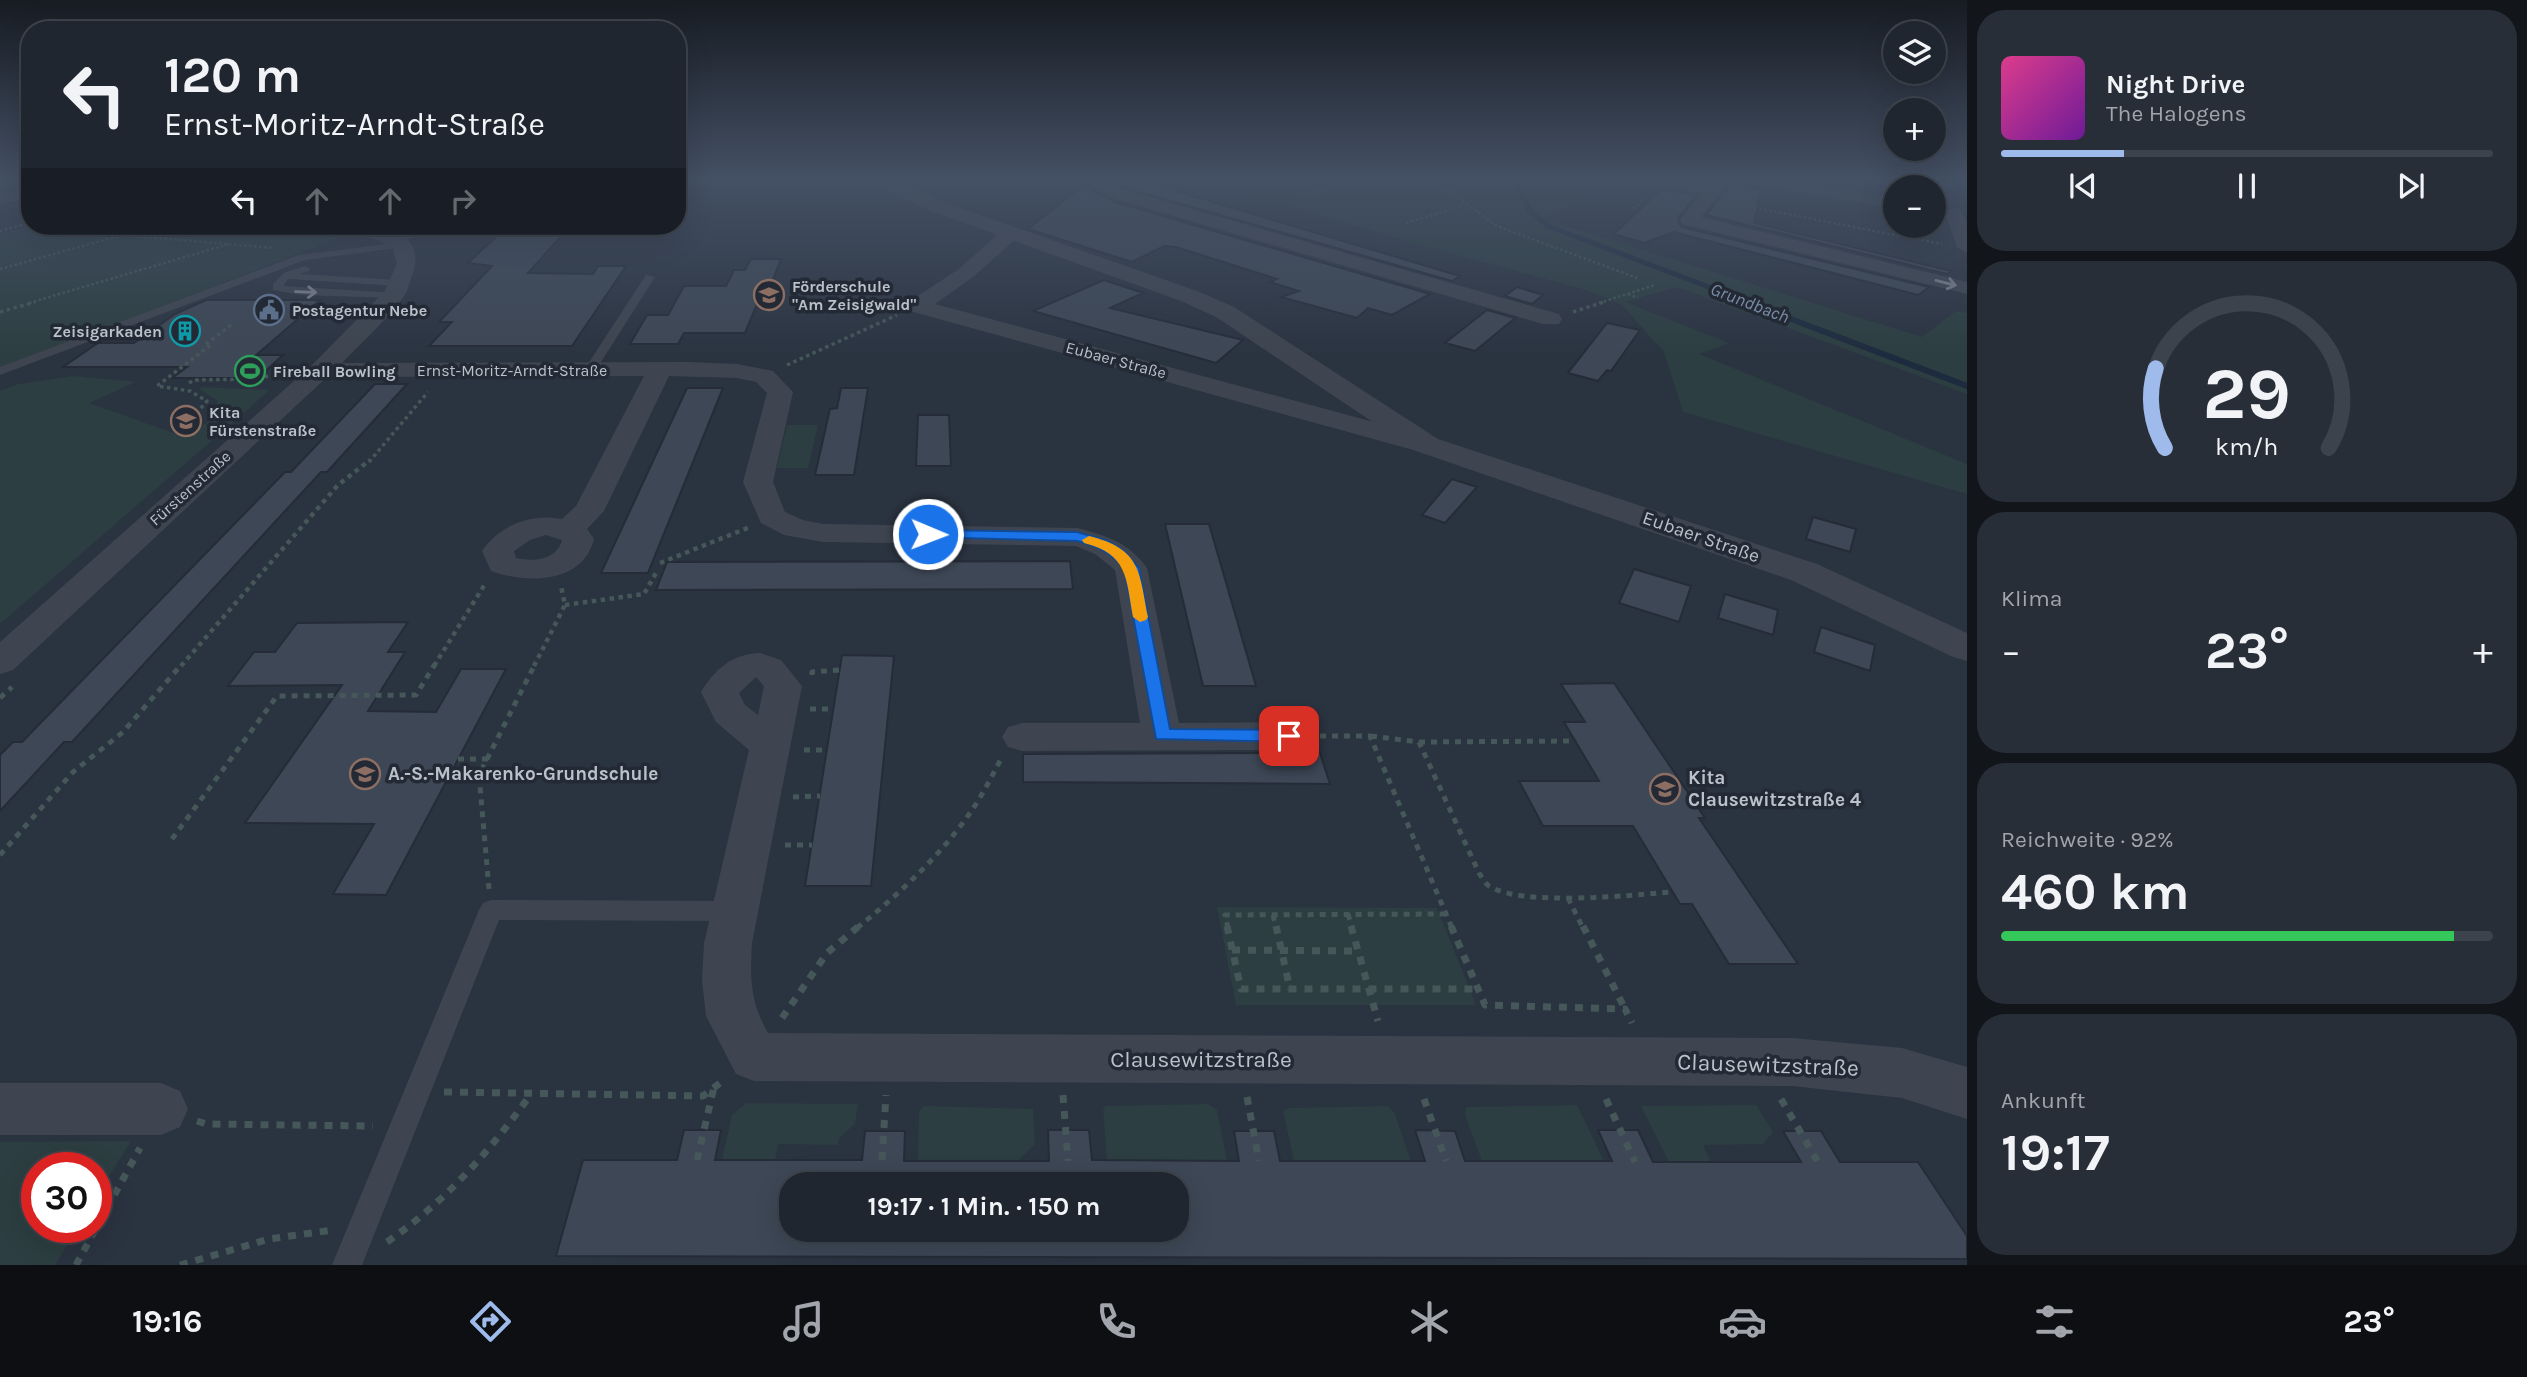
<!DOCTYPE html>
<html lang="de">
<head>
<meta charset="utf-8">
<style>
	:root { --surface:#202630; --page:#282e38; --text:#f1f3f6; --muted:#a2a5ab; --line:#3d434c; --accent:#9ebbec }
	body { margin:0; font-family:Karla,sans-serif; background:var(--page); color:var(--text); height:100vh; display:flex; flex-direction:column; font-size:26px; white-space:nowrap }
	* { box-sizing:border-box; margin:0 }
	p { font-size:23px; color:var(--muted) }
	.icon { flex:none; width:38px; height:38px; fill:none; stroke:currentColor; stroke-width:2; stroke-linecap:round; stroke-linejoin:round }
	.map { position:relative; flex:1; overflow:hidden }
	.details { display:flex; flex-direction:column; gap:10px; padding:10px; background:#12151a; width:560px }
	.details>* { flex:none }
	.hud { position:absolute; left:21px; top:21px; width:665px; height:214px; border-radius:28px; box-shadow:0 7px 28px #0002,0 0 0 2px var(--line); background:#202630; color:var(--text); overflow:hidden }
	.controls { position:absolute; left:1883px; top:21px; display:grid; gap:14px }
	.controls a { display:grid; place-items:center; width:63px; height:63px; border-radius:50%; background:var(--surface); box-shadow:0 7px 28px #0002,0 0 0 2px var(--line); font-size:35px }
	.speed { position:absolute; left:21px; top:1152px; display:flex; gap:14px; font-size:35px; font-weight:700; text-align:center }
	.speed>* { display:grid; place-content:center; width:91px; height:91px; border-radius:50%; background:var(--surface); box-shadow:0 7px 28px #0002,0 0 0 2px var(--line); line-height:1 }
	.speed .limit { border:10px solid #d22; background:#fff; color:#111 }
	.pin { position:absolute; display:grid; place-items:center; width:60px; height:60px; color:#fff; margin:-30px; border-radius:14px; box-shadow:0 4px 10px #0006 }
	.me { position:absolute; width:77px; margin:-38px; rotate:91deg; stroke-linejoin:round; filter:drop-shadow(0 0 5px #0008) }
	.turn { display:flex; align-items:center; gap:24px; height:147px; padding:0 28px; font-size:32px }
	.turn .icon { width:91px; height:91px; stroke-width:2.5 }
	.turn b { display:block; font-size:49px; line-height:60px }
	.lanes { display:flex; align-items:center; height:66px; padding:0 28px; background:#0003; justify-content:center; gap:35px; direction:ltr }
	.lanes .off { opacity:.35 }
	.big { font-size:52px; font-weight:700; line-height:1.1 }
	.details .tile { flex:1; display:flex; flex-direction:column; justify-content:center; gap:10px; min-width:0; padding:0 24px; border-radius:28px; background:var(--page) }
	.details .dial { align-items:center; gap:0 }
	.dial svg { height:182px; overflow:visible; fill:none; stroke:var(--line); stroke-width:7; stroke-linecap:round; text-anchor:middle }
	.dial text { fill:var(--text); stroke:none }
	.song { display:flex; align-items:center; gap:21px }
	.cover { width:84px; height:84px; border-radius:10px; background:linear-gradient(135deg,hsl(330 70% 55%),hsl(280 70% 35%)) }
	.played { height:7px; border-radius:4px; background:linear-gradient(90deg,var(--accent) 25%,var(--line) 25%) }
	.keys { display:flex; justify-content:space-around; direction:ltr }
	.heat { display:flex; justify-content:space-between; align-items:center; font-size:38px; direction:ltr }
	.charge { height:10px; border-radius:5px; background:linear-gradient(90deg,#34c759 92%,var(--line) 0) }
	.trip { position:absolute; left:779px; top:1172px; width:410px; height:70px; border-radius:28px; background:var(--surface); box-shadow:0 7px 28px #0002,0 0 0 2px var(--line); font-weight:700; line-height:70px; text-align:center }
	.tab-bar { display:flex; height:112px; justify-content:space-around; align-items:center; background:#0d0f13; color:var(--muted) }
	.tab-bar .icon { width:49px; height:49px }
	.tab-bar .selected { color:var(--accent) }
	.tab-bar b { font-size:32px; color:var(--text) }
	main { display:flex; flex:1; min-height:0 }
	.map>svg:first-child { display:block }
</style>
</head>
<body>
<main>
<div class="map">
<svg width="1967" height="1265" viewBox="0 0 1967 1265">
	<rect width="100%" height="100%" fill="#2a3340"/>
	<!-- green -->
	<path fill="#2c3e41" d="M1201 180H1567L1587 196 1543 219 1922 337 1956 311 1967 313V394L1677 287 1625 302 1729 343 1699 354 1967 464V494L1683 412 1664 352 1622 305 1586 290 1406 241Z
		M30 226H323L343 230 348 234 0 369V234Z
		M74 376 136 382 89 403 188 438 215 415 217 400 199 389 202 387 270 390 0 624V391L18 384Z
		M787 425H818L808 468H777Z
		M1217 907 1437 908 1476 1005H1236Z
		M746 1103 858 1104 855 1124 839 1138 838 1145 778 1144 775 1160H722L732 1115Z
		M1208 1104 1217 1110 1227 1161H1107L1103 1109 1106 1106Z
		M1577 1105 1604 1161H1482L1465 1115 1466 1107Z
		M1756 1105 1773 1132 1763 1144 1703 1145 1711 1162H1669L1641 1106Z
		M924 1106 1033 1109 1035 1144 1018 1161H918L919 1111Z
		M1387 1106 1394 1112 1411 1161H1294L1283 1111 1290 1108Z
		M131 1141 96 1197V1167H37V1227H78L55 1265H0V1142Z"/>
	<g fill="none" stroke-linecap="round" stroke-linejoin="round">
		<!-- stream-far1 -->
		<path stroke="#1e2a3d" stroke-width="5" d="M1514 180 1530 211 1548 226 1751 303"/>
		<!-- stream -->
		<path stroke="#1e2a3d" stroke-width="6" d="M1746 302 1967 386"/>
	</g>
	<!-- building -->
	<path fill="#3d4755" stroke="#252c37" stroke-width="2" fill-rule="evenodd" d="M1107 180H1139L1460 276 1452 281 1129 189Z
		M1734 180 1748 187 1761 190 1754 223 1951 271 1947 274 1706 215Z
		M1083 185 1115 202 1430 294 1392 315 1368 308 1357 318 1281 297 1299 291 1270 282 1277 279 1176 247 1164 246 1132 262 1028 229Z
		M1661 189 1697 195 1678 218 1681 227 1929 287 1918 295 1674 232 1644 243 1614 234Z
		M501 232H565L528 273 593 274 598 266H626L572 346H429L452 322H439L492 266 468 263Z
		M751 259H781L766 297H760L745 333H684L678 344H630L647 315H668L684 286H726L734 270H745Z
		M1104 280 1143 293 1110 308 1243 340 1216 363 1033 311Z
		M1517 287 1543 295 1532 304 1505 296Z
		M206 300H320L256 355H283L258 378H172L187 367H63L98 343H134L175 314Z
		M1487 310 1515 318 1475 351 1445 343Z
		M1607 323 1640 330 1611 371 1607 370 1598 381 1568 373Z
		M375 384H407L327 472H321L72 742H64L0 811V755L13 742H22L285 472H291Z
		M687 388H723L648 573H601Z
		M841 388H868L854 475H815L830 409 837 408Z
		M918 415H949L951 466H916Z
		M1452 479 1477 487 1445 523 1422 515Z
		M1813 517 1856 529 1850 552 1806 539Z
		M1165 524H1209L1256 686H1203Z
		M1070 561 1073 589 656 590 667 562Z
		M1634 569 1691 586 1679 622 1619 603Z
		M1725 594 1778 610 1773 635 1718 618Z
		M408 622 388 652H405L368 711 436 712 461 669H506L386 895 333 894 374 824 245 823 342 685 228 686 254 652H275L297 623Z
		M1821 627 1875 645 1870 671 1814 652Z
		M842 655 894 656 871 886H805Z
		M1614 683 1705 818H1699L1798 964H1729L1692 904H1680L1633 826H1543L1519 781H1599L1564 722H1585L1561 684Z
		M1299 750H1319L1330 784 1023 782V754L1289 753Z
		M684 1130H721L715 1160H862L865 1131H905L904 1161H1049L1048 1130H1089L1092 1160 1239 1161 1234 1131H1274L1280 1161H1425L1415 1130 1455 1131 1465 1161H1612L1598 1130H1638L1653 1162H1801L1783 1131H1821L1840 1162H1918L1967 1236V1259L556 1256 583 1160H677ZM791 1185H1176V1230H791Z"/>
	<g fill="none" stroke-linecap="round" stroke-linejoin="round">
		<!-- path-far4 -->
		<path stroke="#455759" stroke-width="2.5" stroke-dasharray="2.5 2.5" stroke-linecap="butt" d="M1429 180 1437 182 1497 226 1640 279
			M1302 195 1363 180
			M1730 203 1942 244
			M1633 209 1645 197
			M1406 223 1465 205
			M96 226 122 235 274 248
			M0 231 30 223
			M0 269 122 235
			M1628 294 1638 298
			M29 303 229 244
			M1599 303 1655 285"/>
		<!-- path-far3 -->
		<path stroke="#455759" stroke-width="3.5" stroke-dasharray="3.5 3.5" stroke-linecap="butt" d="M0 312 35 302
			M1573 312 1604 302
			M206 344 231 325
			M787 365 897 315
			M189 383 194 380 260 379 268 376
			M187 424 207 401 190 391 157 386 212 344
			M369 462 428 392"/>
		<!-- path-far2 -->
		<path stroke="#455759" stroke-width="4.5" stroke-dasharray="4.5 4.5" stroke-linecap="butt" d="M660 563 750 527
			M565 605 644 594 656 573
			M181 666 338 485 370 460
			M434 666 485 584
			M534 666 565 605 561 586"/>
		<!-- path-far1 -->
		<path stroke="#455759" stroke-width="5" stroke-dasharray="6 6" stroke-linecap="butt" d="M812 675V672L840 670
			M0 698 12 687
			M810 709H834
			M1320 736H1370L1452 928
			M1371 736 1419 742 1479 873C1482 877 1484 883 1489 886 1522 907 1632 895 1673 892
			M1419 742 1575 741
			M804 750H827
			M458 759H488
			M793 797 820 796
			M172 839 277 696 416 695 435 664
			M785 845H812
			M0 855 73 772 123 732 182 664
			M489 889 479 775 535 664
			M1568 898 1583 928
			M1348 914 1352 928
			M1273 915 1276 928
			M857 928C899 894 939 857 970 813 982 796 992 776 1002 757
			M1228 928 1225 915 1446 914"/>
		<!-- path -->
		<path stroke="#455759" stroke-width="7" stroke-dasharray="8 8" stroke-linecap="butt" d="M1227 926 1241 989H1477
			M1276 926 1290 989
			M1351 926 1378 1021
			M1451 926 1485 1005 1625 1009 1632 1023
			M1583 926 1625 1009
			M1232 950 1358 951
			M782 1018 827 953 859 926
			M444 1092 703 1096 724 1080
			M1063 1095 1068 1161
			M1247 1097 1259 1161
			M1424 1099 1446 1161
			M1606 1099 1635 1162
			M1781 1099 1818 1162
			M197 1121 206 1124 373 1126
			M697 1160 714 1087
			M882 1160 886 1095
			M387 1242C445 1202 490 1151 531 1094
			M76 1265 140 1148
			M180 1265 269 1239 333 1230"/>
		<!-- service -->
		<path fill="#3e4550" fill-rule="evenodd" d="M438 226H453L397 242 392 239Z
			M402 242 405 243V247L305 260 0 375V367L299 255Z
			M305 266 310 269 309 271 300 274 398 280 403 283 398 286 288 279 283 286 398 293V297L394 298 301 295 273 290V284L284 273Z
			M646 275 655 277 594 373H586L584 370Z
			M491 900 735 901 743 904 747 911 743 918 735 921 499 920 362 1265H332L479 910 483 903Z"/>
		<!-- minor -->
		<path fill="#3e4550" fill-rule="evenodd" d="M1079 180H1101L1128 191 1559 314 1562 319 1559 324H1543L1116 199Z
			M1645 180H1683L1710 184 1714 180H1731L1701 217 1967 282V294L1682 224 1680 220 1702 193 1654 185Z
			M1740 180H1779L1895 198V208L1749 185Z
			M1937 180H1967V188L1940 184Z
			M30 188V198L0 204V194Z
			M1954 208 1960 209 1967 223V253L1957 247 1945 213Z
			M349 226C383 226 430 231 411 278 409 285 407 293 402 299 385 322 362 342 342 363L689 362 737 364 773 371 793 392 773 482 785 512 803 520 823 524 1077 528C1105 535 1130 543 1147 568L1179 723 1289 722 1303 726 1309 736 1303 746 1289 750 1022 751 1008 747 1002 737 1008 727 1022 723H1140L1115 570 1095 554 1076 546 823 542 784 535 761 523 743 482 767 393 756 382 737 378 669 376 604 511 587 529 594 539C583 584 526 584 491 571L482 551C500 525 531 513 562 519L576 506 644 376 327 377 13 670 0 674V642L312 365 384 292 397 264 392 246 351 230ZM546 535 562 540C557 560 534 562 516 558L514 551 530 540Z
			M1011 227 1021 233 1018 237 973 277 935 304 1437 439 1441 445 1437 451 1427 453 1417 451 910 311 907 306 910 301 959 269 1004 229Z
			M760 653 781 660 802 686 752 943C750 979 750 1001 768 1033L1792 1038 1902 1048 1967 1067V1119L1902 1098 1792 1086 754 1081 736 1074 706 1016 702 980 704 943 749 750 716 722 701 692C715 669 732 654 760 653ZM756 677 764 686 758 715 745 705 739 693Z
			M0 1083H161L180 1091 188 1109 180 1127 161 1135H0Z"/>
		<!-- tertiary -->
		<path fill="#3e4550" fill-rule="evenodd" d="M869 180H893L940 201 1197 291 1234 307 1438 439 1817 564 1967 633V661L1953 657 1791 580 1416 451 1216 317 1181 301 926 209 871 184Z"/>
	</g>
	<!-- one-way arrows -->
	<defs><path id="oneway-shaft" d="M-6 0H5M1.5-3L5.5 0L1.5 3" fill="none" stroke-width="1.6" stroke-linecap="round" stroke-linejoin="round" transform="scale(1.75)"/></defs>
	<g stroke="#838993">
		<use href="#oneway-shaft" transform="translate(1946 283) rotate(14)"/>
		<use href="#oneway-shaft" transform="translate(306 292) rotate(2)"/>
	</g>
	<!-- sky -->
	<linearGradient id="sky" x2="0" y2="1"><stop stop-color="#171c23"/><stop offset="0.5" stop-color="#445064"/><stop offset="1" stop-color="#445064" stop-opacity="0"/></linearGradient>
	<rect width="1967" height="357" fill="url(#sky)"/>
	<!-- route -->
	<path fill="#1a73e8" stroke="#114b97" stroke-width="2" d="M928 530 1077 532 1108 541 1124 551 1139 568 1170 729 1289 730 1295 731 1298 736 1295 740 1289 742 1156 739 1124 568C1110 552 1097 546 1077 541L923 537V531Z"/>
	<!-- slow -->
	<path fill="#f59e0b" d="M1089 536C1141 549 1139 571 1148 617L1146 620 1140 622 1133 617C1126 578 1128 554 1084 543L1082 540Z"/>
	<!-- icons -->
	<defs>
		<g id="school-ring" transform="scale(1.575)"><circle r="9.5" fill="#232a35" stroke="#8d6e63" stroke-width="1.5"/><path d="M0-5L7-2L0 1L-7-2ZM-4 1L0 2.5L4 1V4Q0 6-4 4Z" fill="#8d6e63"/></g>
		<g id="civic-ring" transform="scale(1.575)"><circle r="9.5" fill="#232a35" stroke="#5c6f8a" stroke-width="1.5"/><path d="M-.6-6.5H3V-4.5H.6V-3L4-1V1h2V6H-6V1h2V-1L-.6-3ZM-1.2 2.5V6h2.4V2.5Z" fill="#5c6f8a"/></g>
		<g id="building-ring" transform="scale(1.575)"><circle r="9.5" fill="#232a35" stroke="#0f9aa8" stroke-width="1.5"/><path d="M-4-6H4V6H1V3H-1V6H-4ZM-2.5-4.3h1.7v1.8h-1.7ZM.8-4.3h1.7v1.8H.8ZM-2.5-1h1.7V.8h-1.7ZM.8-1h1.7V.8H.8Z" fill="#0f9aa8"/></g>
		<g id="stadium-ring" transform="scale(1.575)"><circle r="9.5" fill="#232a35" stroke="#2e9e5b" stroke-width="1.5"/><path d="M0-5a6.5 5 0 1 0 0 10a6.5 5 0 1 0 0-10ZM-3.5-1.8h7v3.6h-7Z" fill="#2e9e5b"/></g>
	</defs>
	<g fill-rule="evenodd">
		<use href="#school-ring" x="769" y="295"/>
		<use href="#civic-ring" x="269" y="310"/>
		<use href="#building-ring" x="185" y="331"/>
		<use href="#stadium-ring" x="250" y="371"/>
		<use href="#school-ring" x="186" y="421"/>
		<use href="#school-ring" x="365" y="774"/>
		<use href="#school-ring" x="1665" y="789"/>
	</g>
	<g text-anchor="middle" dominant-baseline="central" stroke-width="7" stroke-linejoin="round" paint-order="stroke">
		<!-- far-poi labels -->
		<g font-size="16" font-weight="bold" fill="#bbc1ca" stroke="#232a35" text-anchor="start">
			<text x="792" y="286">Förderschule<tspan x="792" dy="18">"Am Zeisigwald"</tspan></text>
			<text x="292" y="310">Postagentur Nebe</text>
			<text x="162" y="331" text-anchor="end">Zeisigarkaden</text>
			<text x="273" y="371">Fireball Bowling</text>
			<text x="209" y="412">Kita<tspan x="209" dy="18">Fürstenstraße</tspan></text>
		</g>
		<!-- far-street labels -->
		<g font-size="16" fill="#bbc1ca" stroke="#232a35">
			<text transform="translate(1116 360) rotate(15)">Eubaer Straße</text>
			<text x="512" y="370">Ernst-Moritz-Arndt-Straße</text>
			<text transform="translate(190 488) rotate(-42)">Fürstenstraße</text>
		</g>
		<!-- far-water labels -->
		<g font-size="18" font-style="italic" fill="#798ba4" stroke="#232a35">
			<text transform="translate(1750 303) rotate(21)">Grundbach</text>
		</g>
		<!-- street labels -->
		<g font-size="19" fill="#bbc1ca" stroke="#232a35">
			<text transform="translate(1701 537) rotate(19)">Eubaer Straße</text>
		</g>
		<!-- poi labels -->
		<g font-size="19" font-weight="bold" fill="#bbc1ca" stroke="#232a35" text-anchor="start">
			<text x="388" y="774">A.-S.-Makarenko-Grundschule</text>
			<text x="1688" y="778">Kita<tspan x="1688" dy="22">Clausewitzstraße 4</tspan></text>
		</g>
		<!-- near-street labels -->
		<g font-size="23" fill="#bbc1ca" stroke="#232a35">
			<text x="1201" y="1059">Clausewitzstraße</text>
			<text transform="translate(1768 1065) rotate(2)">Clausewitzstraße</text>
		</g>
	</g>
</svg>
<div class="controls">
<a><svg class="icon" aria-label="layers" viewBox="0 0 24 24"><path d="M12 4l9 5-9 5-9-5zM3 14l9 5 9-5"/></svg></a>
<a>+</a>
<a>−</a>
</div>
<div class="speed"><div class="limit">30</div></div>
<div class="pin" style="left:1289px;top:736px;background:#d93025"><svg class="icon" aria-label="arrive" viewBox="0 0 24 24"><path d="M6 21V4h12l-3 4 3 4H6"/></svg></div>
<svg class="me" style="left:928px;top:534px" viewBox="-20 -20 40 40"><circle r="17" fill="#1a73e8" stroke="#fff" stroke-width="3"/><path d="M0-11L8 9 0 5-8 9z" fill="#fff"/></svg>
<div class="trip">19:17 · 1 Min. · 150 m</div>
<div class="hud">
<div class="turn"><svg class="icon" aria-label="left" viewBox="0 0 24 24"><path d="M17 20v-9H6M10 6l-5 5 5 5"/></svg><div><b>120 m</b>Ernst-Moritz-Arndt-Straße</div></div>
<div class="lanes"><svg class="icon" aria-label="left" viewBox="0 0 24 24"><path d="M17 20v-9H6M10 6l-5 5 5 5"/></svg><svg class="icon off" aria-label="ahead" viewBox="0 0 24 24"><path d="M12 20V5M6 11l6-6 6 6"/></svg><svg class="icon off" aria-label="ahead" viewBox="0 0 24 24"><path d="M12 20V5M6 11l6-6 6 6"/></svg><svg class="icon off" aria-label="right" viewBox="0 0 24 24"><path d="M7 20v-9h11M14 6l5 5-5 5"/></svg></div>
</div>
</div>
<section class="details">
<div class="tile">
<div class="song"><i class="cover"></i><div><b>Night Drive</b><p>The Halogens</p></div></div>
<div class="played"></div>
<div class="keys"><svg class="icon" aria-label="previous" viewBox="0 0 24 24"><path d="M18 5L8 12l10 7zM5 5v14"/></svg><svg class="icon" aria-label="pause" viewBox="0 0 24 24"><path d="M8 5v14M16 5v14"/></svg><svg class="icon" aria-label="next" viewBox="0 0 24 24"><path d="M6 5l10 7-10 7zM19 5v14"/></svg></div>
</div>
<div class="tile dial"><svg viewBox="0 0 100 80">
<path d="M14 69A42 42 0 1 1 86 69"/>
<path d="M14 69A42 42 0 0 1 10 34" stroke="#9ebbec"/>
<text x="50" y="56" font-size="32" font-weight="700">29</text>
<text x="50" y="72" font-size="11">km/h</text>
</svg></div>
<div class="tile"><p>Klima</p>
<div class="heat"><a>−</a><b class="big">23°</b><a>+</a></div>
</div>
<div class="tile"><p>Reichweite · 92%</p><b class="big">460 km</b><div class="charge"></div></div>
<div class="tile"><p>Ankunft</p><b class="big">19:17</b></div>
</section>
</main>
<nav class="tab-bar">
<b>19:16</b>
<svg class="icon selected" aria-label="directions" viewBox="0 0 24 24"><path d="M12 3l9 9-9 9-9-9zM9 14v-3h6M13 9l2 2-2 2"/></svg>
<svg class="icon" aria-label="music" viewBox="0 0 24 24"><path d="M9 18V5l10-2v13"/><circle cx="6" cy="18" r="3"/><circle cx="16" cy="16" r="3"/></svg>
<svg class="icon" aria-label="phone" viewBox="0 0 24 24"><path d="M5 4h4l2 5-3 2q2 4 5 5l2-3 5 2v4C11 20 4 13 5 4z"/></svg>
<svg class="icon" aria-label="climate" viewBox="0 0 24 24"><path d="M12 3v18M4 7l16 10M4 17L20 7"/></svg>
<svg class="icon" aria-label="car" viewBox="0 0 24 24"><path d="M5 17H2v-5l4-1 3-4h7l3 4 3 1v5h-3M9 17h6M6 11h13"/><circle cx="7" cy="17" r="2"/><circle cx="17" cy="17" r="2"/></svg>
<svg class="icon" aria-label="filters" viewBox="0 0 24 24"><path d="M4 7h16M4 17h16"/><circle cx="9" cy="7" r="2"/><circle cx="15" cy="17" r="2"/></svg>
<b>23°</b>
</nav>
</body>
</html>
